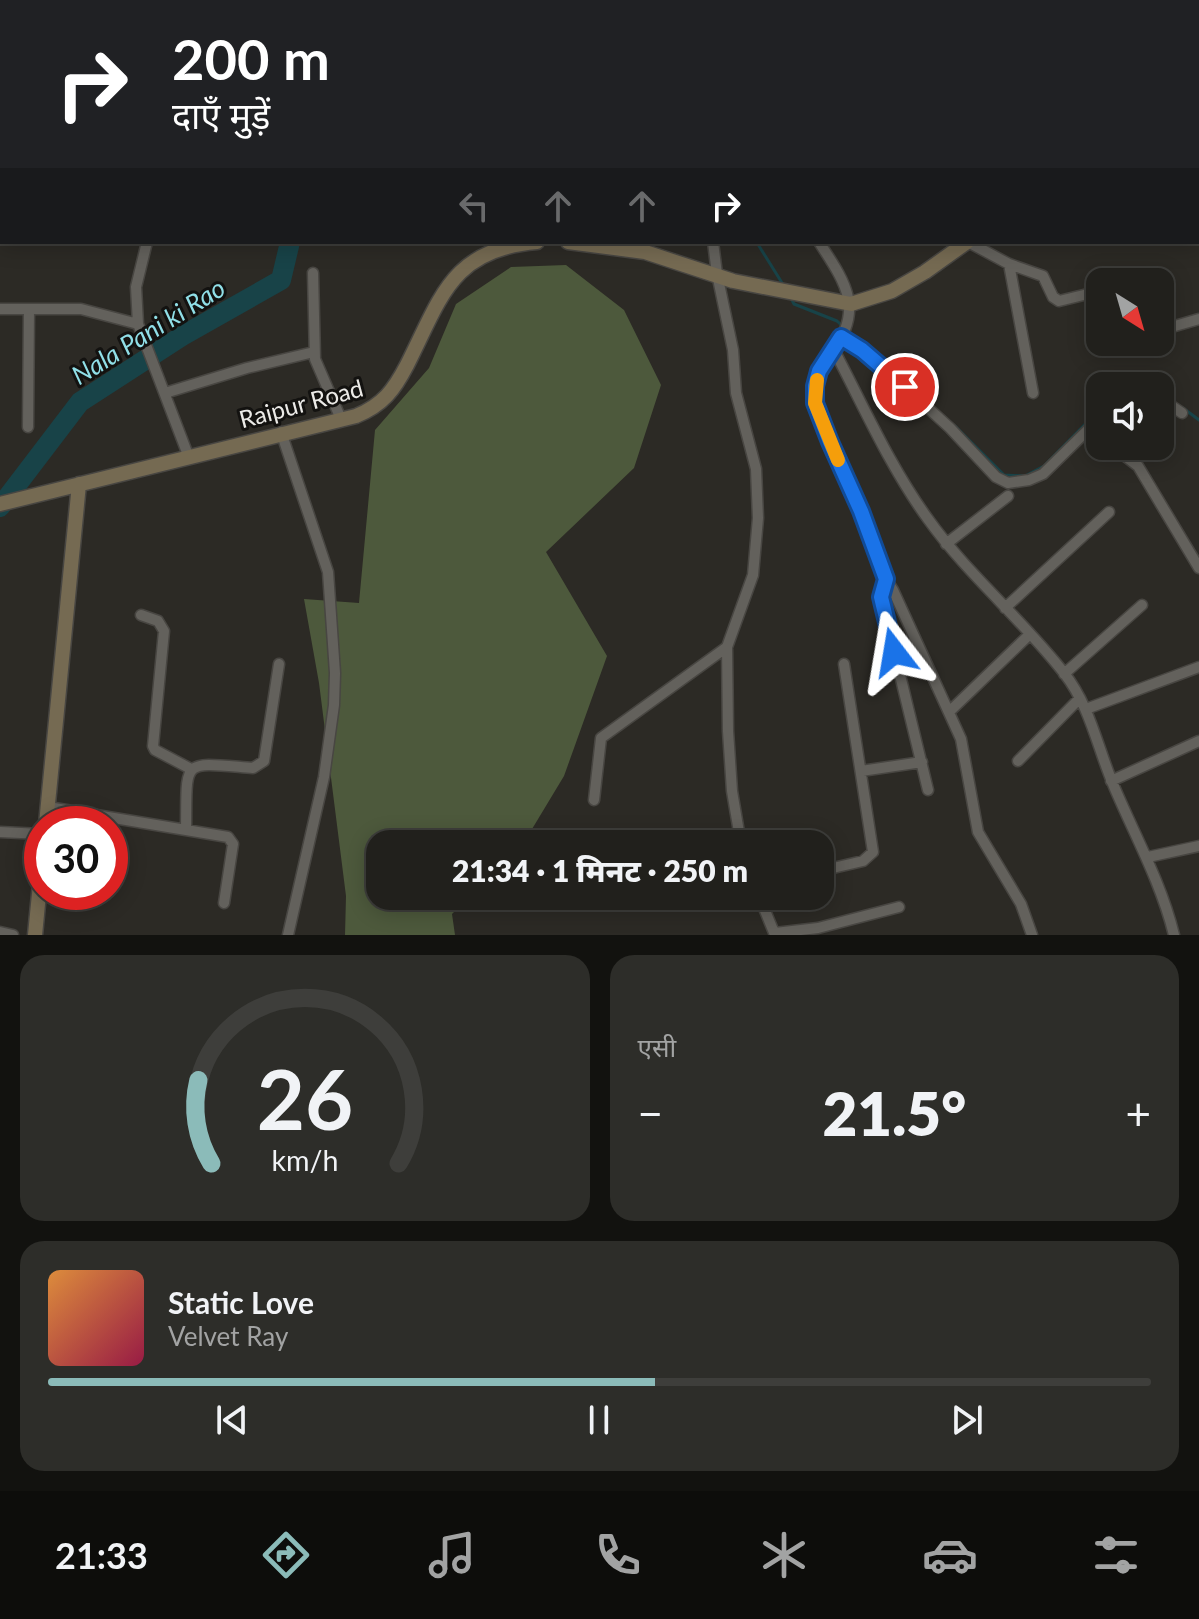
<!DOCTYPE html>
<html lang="hi">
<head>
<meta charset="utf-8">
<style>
	:root { --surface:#21201c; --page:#2d2d29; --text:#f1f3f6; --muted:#a2a3a3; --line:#3e3e3b; --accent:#8bbbb9 }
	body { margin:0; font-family:Lato,"Noto Sans Devanagari",sans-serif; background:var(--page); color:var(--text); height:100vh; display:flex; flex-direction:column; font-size:30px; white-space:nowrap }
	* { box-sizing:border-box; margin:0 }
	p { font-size:26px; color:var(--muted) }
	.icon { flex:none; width:44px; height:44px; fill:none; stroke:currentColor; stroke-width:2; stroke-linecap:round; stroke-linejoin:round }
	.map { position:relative; height:935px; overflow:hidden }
	.sheet { display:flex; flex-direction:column; gap:20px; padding:20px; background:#12120f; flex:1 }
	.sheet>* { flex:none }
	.guide { position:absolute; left:0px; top:0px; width:1200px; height:244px; box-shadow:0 4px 20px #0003,0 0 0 2px var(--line); background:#202124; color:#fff; overflow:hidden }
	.needle { width:52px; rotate:143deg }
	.buttons { position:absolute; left:1086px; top:268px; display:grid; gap:16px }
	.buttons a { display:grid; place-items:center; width:88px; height:88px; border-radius:16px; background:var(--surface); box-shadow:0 4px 20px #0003,0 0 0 2px var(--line); font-size:40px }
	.speed { position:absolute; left:24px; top:806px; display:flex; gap:16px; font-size:40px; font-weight:700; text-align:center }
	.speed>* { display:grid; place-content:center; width:104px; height:104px; border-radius:50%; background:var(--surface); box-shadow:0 4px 20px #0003,0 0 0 2px var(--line); line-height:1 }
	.speed .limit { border:12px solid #d22; background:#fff; color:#111 }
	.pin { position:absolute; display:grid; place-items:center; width:68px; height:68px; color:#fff; margin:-34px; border:4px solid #fff; border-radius:50%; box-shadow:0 2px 8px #0007 }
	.me { position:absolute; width:88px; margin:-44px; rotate:346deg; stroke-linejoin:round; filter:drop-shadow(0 0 6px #0008) }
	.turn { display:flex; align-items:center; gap:28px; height:168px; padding:0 40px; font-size:36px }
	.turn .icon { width:104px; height:104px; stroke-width:2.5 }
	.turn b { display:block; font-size:56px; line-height:68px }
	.lanes { display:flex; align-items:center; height:76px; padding:0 40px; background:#0003; justify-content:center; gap:40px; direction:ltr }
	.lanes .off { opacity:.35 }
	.big { font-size:60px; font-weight:800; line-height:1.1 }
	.sheet .card { flex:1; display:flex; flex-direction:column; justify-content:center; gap:12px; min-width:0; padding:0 28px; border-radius:24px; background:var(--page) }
	.sheet .dial { align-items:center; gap:0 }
	.dial svg { height:208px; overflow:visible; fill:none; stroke:var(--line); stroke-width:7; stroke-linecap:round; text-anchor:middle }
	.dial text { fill:var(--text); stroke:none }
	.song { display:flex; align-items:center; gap:24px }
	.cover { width:96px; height:96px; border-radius:12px; background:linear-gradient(135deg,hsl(30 70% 55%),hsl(340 70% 35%)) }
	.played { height:8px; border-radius:4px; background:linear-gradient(90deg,var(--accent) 55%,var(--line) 55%) }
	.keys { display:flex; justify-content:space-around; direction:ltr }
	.heat { display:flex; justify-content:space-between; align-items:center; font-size:44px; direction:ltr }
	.sheet .tiles { flex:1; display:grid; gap:20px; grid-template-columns:1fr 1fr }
	.card:last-child { grid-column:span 2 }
	.trip { position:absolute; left:366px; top:830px; width:468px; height:80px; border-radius:24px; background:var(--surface); box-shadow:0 4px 20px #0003,0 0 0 2px var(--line); font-weight:800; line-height:80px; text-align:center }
	.dock { display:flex; height:128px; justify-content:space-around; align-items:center; background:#0d0d0b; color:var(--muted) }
	.dock .icon { width:56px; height:56px }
	.dock .on { color:var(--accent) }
	.dock b { font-size:36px; color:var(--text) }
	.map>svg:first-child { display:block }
</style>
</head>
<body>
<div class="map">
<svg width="1199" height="935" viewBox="0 0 1199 935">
	<rect width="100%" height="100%" fill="#2c2a25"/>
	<!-- forest -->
	<path fill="#4d593c" d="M566 265 624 310 661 385 634 468 546 552 607 656 564 776 523 844H380V896H470L452 914 455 935H345L346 896 319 683 304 599 359 603 375 430 429 368 456 304 511 267Z"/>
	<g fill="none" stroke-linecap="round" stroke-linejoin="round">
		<!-- stream -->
		<path stroke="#184348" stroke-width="3" d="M655 0 657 2
			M760 242 759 246 784 286
			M790 296 794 304 837 321 870 352
			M1183 408 1199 420
			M955 426 1004 475 1025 476 1044 466 1100 409"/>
		<!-- river -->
		<path stroke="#184348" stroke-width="20" d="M323 2 324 0
			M0 507 80 402 182 336 281 280 290 242"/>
		<!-- lane casing -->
		<g stroke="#484642" stroke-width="8">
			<path id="lane" d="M871 0 872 2
				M1014 0 1015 2
				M1142 0 1143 2
				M1063 2 1065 0"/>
		</g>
		<!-- street casing -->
		<g stroke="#484642" stroke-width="13">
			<path id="street" d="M25 0V2
				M150 0 151 2
				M601 0 602 2
				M674 0 675 2
				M1165 0 1166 2
				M112 2 117 0
				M225 2 226 0
				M0 71H2
				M0 123H2
				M0 209H2
				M147 242 136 287 138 324 188 455
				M713 242 717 274 733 350 736 393 756 469 758 518 753 575 727 647 728 731 732 791 741 844
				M819 242C845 282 865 309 832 352 822 366 814 379 815 397 816 426 849 481 861 511 872 537 877 567 893 590L961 739 978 832 1021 904 1032 935
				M968 242 1009 264 1043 276 1053 297 1059 301 1100 291
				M1009 264 1033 393
				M313 273 315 359 341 419
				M1137 282H1147
				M0 309H81L138 324
				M1160 325 1168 328 1199 319
				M841 337 883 367 950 428 996 477 1008 483 1029 480 1043 474 1100 418
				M834 350C864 407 890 467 928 519 968 575 1022 619 1064 673 1090 706 1097 746 1113 784 1134 834 1161 882 1174 935
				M165 393 247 368 314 352
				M1160 398 1182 413
				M28 427 29 309
				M281 432 328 572 335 673 334 705 324 777 288 935
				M1112 446 1138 466 1199 568
				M946 544 1008 496
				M886 579 881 597 928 790
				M1005 608 1109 512
				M141 615 158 621 164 631 153 746 155 750 191 769
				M1064 674 1142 605
				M1086 709 1199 667
				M949 712 1029 635
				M1018 761 1080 698
				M861 771 922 762
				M1111 781 1199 741
				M594 800 601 738 727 647
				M48 807 228 837 233 844 224 903
				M186 830C187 757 180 762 253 768L264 761 279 664
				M0 832 42 834
				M1148 857 1199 846
				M820 871 863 861 873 852 844 664
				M759 896 775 935
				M0 932 13 935
				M775 933 818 928 899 907"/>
		</g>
		<!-- secondary casing -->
		<g stroke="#484642" stroke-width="17">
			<path id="secondary" d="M1198 74 1199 73
				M568 242 645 252 733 281 851 304 892 291 925 272 967 242
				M0 504 356 416C383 405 394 390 407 365 441 298 451 249 537 242
				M46 824 79 484
				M35 935 42 863"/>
		</g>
		<!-- lane -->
		<use href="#lane" stroke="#63615c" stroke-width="5"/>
		<!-- street -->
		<use href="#street" stroke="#63615c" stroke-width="10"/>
		<!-- secondary -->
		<use href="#secondary" stroke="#756a52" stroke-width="14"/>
	</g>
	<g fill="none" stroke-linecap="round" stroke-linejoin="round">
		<!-- route casing -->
		<g stroke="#114b97" stroke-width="20">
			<path id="route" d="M894 652 881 597 886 579 861 511 830 442 815 403V386L819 371 841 337 862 350 905 387"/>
		</g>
		<!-- route -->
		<use href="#route" stroke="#1a73e8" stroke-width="14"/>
		<!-- slow -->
		<path stroke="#f59e0b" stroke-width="14" d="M817 380 815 403 838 460"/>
	</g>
	<g text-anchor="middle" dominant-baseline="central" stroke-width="6" stroke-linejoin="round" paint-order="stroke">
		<!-- street labels -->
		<g font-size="24" fill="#ebeae7" stroke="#131210">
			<text transform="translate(301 403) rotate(-15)">Raipur Road</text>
		</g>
		<!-- water labels -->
		<g font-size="26" font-style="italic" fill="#90dfe7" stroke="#131210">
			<text transform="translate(148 331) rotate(-32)">Nala Pani ki Rao</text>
		</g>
	</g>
</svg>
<div class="buttons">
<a><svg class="needle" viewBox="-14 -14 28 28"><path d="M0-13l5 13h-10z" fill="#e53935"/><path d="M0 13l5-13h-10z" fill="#a2a3a3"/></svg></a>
<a><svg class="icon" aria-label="sound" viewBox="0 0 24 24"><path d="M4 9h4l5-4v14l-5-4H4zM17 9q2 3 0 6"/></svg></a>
</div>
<div class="speed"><div class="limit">30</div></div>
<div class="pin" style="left:905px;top:387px;background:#d93025"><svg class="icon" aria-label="arrive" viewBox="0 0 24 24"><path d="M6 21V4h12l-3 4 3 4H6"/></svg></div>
<svg class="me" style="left:894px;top:652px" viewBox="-20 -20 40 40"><path d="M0-17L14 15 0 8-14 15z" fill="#1a73e8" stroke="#fff" stroke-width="4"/></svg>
<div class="trip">21:34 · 1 मिनट · 250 m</div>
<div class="guide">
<div class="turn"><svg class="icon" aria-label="right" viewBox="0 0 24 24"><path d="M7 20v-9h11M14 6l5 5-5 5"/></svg><div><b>200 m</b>दाएँ मुड़ें</div></div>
<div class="lanes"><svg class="icon off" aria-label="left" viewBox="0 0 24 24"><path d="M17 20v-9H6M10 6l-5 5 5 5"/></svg><svg class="icon off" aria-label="ahead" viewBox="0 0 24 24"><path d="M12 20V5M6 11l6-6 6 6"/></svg><svg class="icon off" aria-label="ahead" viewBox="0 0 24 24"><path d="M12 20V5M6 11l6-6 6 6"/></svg><svg class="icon" aria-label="right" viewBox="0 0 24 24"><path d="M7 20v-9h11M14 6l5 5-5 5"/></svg></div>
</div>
</div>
<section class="sheet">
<div class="tiles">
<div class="card dial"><svg viewBox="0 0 100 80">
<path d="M14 69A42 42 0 1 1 86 69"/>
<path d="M14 69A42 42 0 0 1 9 37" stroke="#8bbbb9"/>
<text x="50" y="56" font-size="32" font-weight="700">26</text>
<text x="50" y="72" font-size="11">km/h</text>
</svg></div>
<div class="card"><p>एसी</p>
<div class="heat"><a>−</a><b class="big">21.5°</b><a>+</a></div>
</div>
<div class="card">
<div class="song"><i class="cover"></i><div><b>Static Love</b><p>Velvet Ray</p></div></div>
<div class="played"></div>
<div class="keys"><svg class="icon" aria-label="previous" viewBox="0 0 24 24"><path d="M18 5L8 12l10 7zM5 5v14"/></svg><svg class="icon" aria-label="pause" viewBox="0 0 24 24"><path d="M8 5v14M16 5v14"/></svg><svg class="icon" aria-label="next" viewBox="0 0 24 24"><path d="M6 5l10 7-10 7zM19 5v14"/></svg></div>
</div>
</div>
</section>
<nav class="dock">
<b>21:33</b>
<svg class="icon on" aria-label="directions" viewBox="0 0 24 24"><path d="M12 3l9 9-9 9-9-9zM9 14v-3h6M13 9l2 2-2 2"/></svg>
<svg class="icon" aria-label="music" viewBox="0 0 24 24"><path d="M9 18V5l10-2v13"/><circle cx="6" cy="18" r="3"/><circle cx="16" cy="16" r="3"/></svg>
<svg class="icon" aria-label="phone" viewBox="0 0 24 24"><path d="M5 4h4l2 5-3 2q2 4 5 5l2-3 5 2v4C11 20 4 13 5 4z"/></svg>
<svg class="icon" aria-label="climate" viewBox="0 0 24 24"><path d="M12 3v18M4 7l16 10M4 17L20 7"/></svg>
<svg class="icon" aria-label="car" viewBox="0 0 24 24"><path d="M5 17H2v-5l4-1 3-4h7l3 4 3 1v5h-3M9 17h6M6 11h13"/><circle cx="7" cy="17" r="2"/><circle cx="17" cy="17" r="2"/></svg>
<svg class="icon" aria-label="filters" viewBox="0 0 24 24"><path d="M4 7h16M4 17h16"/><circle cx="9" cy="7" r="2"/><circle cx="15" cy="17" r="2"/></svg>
</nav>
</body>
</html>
